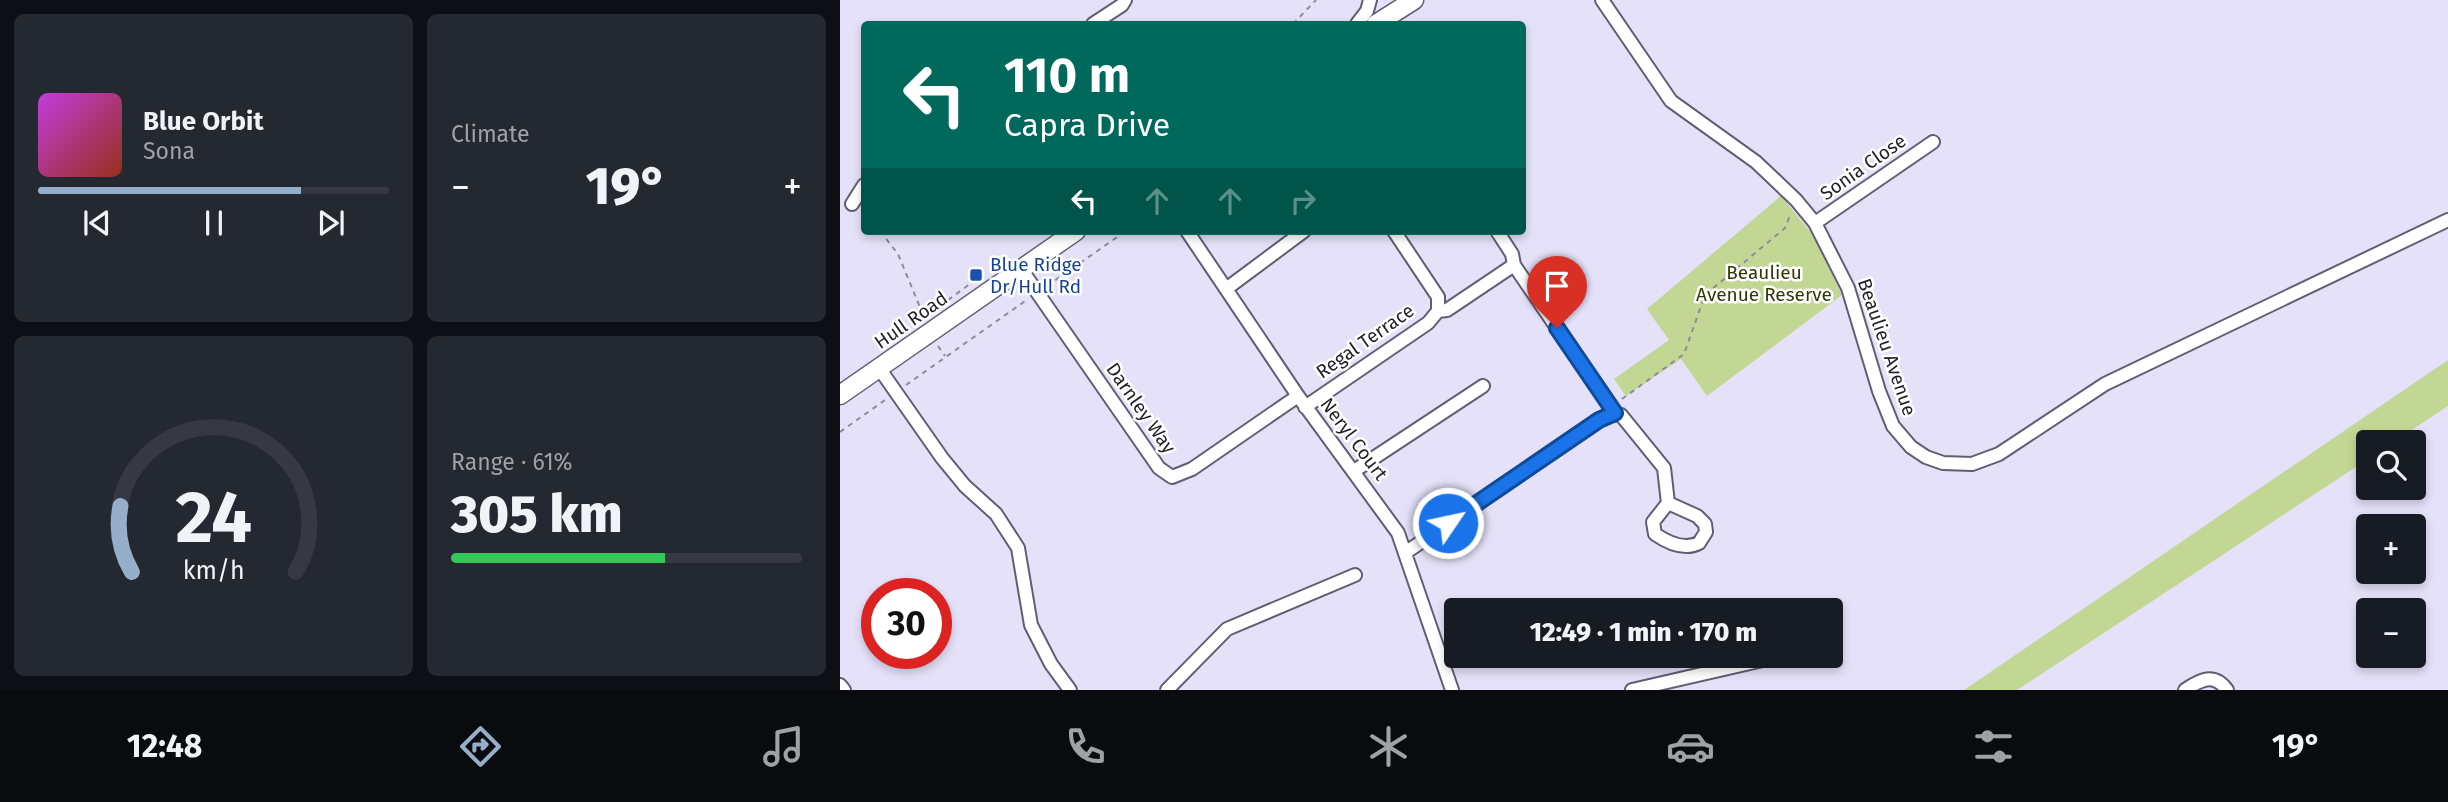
<!DOCTYPE html>
<html lang="en">
<head>
<meta charset="utf-8">
<style>
	:root { --surface:#171b24; --page:#242831; --text:#f1f3f6; --muted:#9ea1a6; --line:#363941; --accent:#95aec9 }
	body { margin:0; font-family:"Fira Sans",sans-serif; background:var(--page); color:var(--text); height:100vh; display:flex; flex-direction:column; font-size:26px; white-space:nowrap }
	* { box-sizing:border-box; margin:0 }
	p { font-size:23px; color:var(--muted) }
	.icon { flex:none; width:38px; height:38px; fill:none; stroke:currentColor; stroke-width:2; stroke-linecap:round; stroke-linejoin:round }
	.map { position:relative; flex:1; overflow:hidden }
	.panel { display:flex; flex-direction:column; gap:14px; padding:14px; background:#0d0f14; width:840px }
	.panel>* { flex:none }
	.hud { position:absolute; left:21px; top:21px; width:665px; height:214px; border-radius:7px; box-shadow:0 4px 10px #0003; background:#00695c; color:#fff; overflow:hidden }
	.controls { position:absolute; left:1516px; top:430px; display:grid; gap:14px }
	.controls a { display:grid; place-items:center; width:70px; height:70px; border-radius:7px; background:var(--surface); box-shadow:0 4px 10px #0003; font-size:35px }
	.speed { position:absolute; left:21px; top:578px; display:flex; gap:14px; font-size:35px; font-weight:700; text-align:center }
	.speed>* { display:grid; place-content:center; width:91px; height:91px; border-radius:50%; background:var(--surface); box-shadow:0 4px 10px #0003; line-height:1 }
	.speed .limit { border:10px solid #d22; background:#fff; color:#111 }
	.pin { position:absolute; display:grid; place-items:center; width:60px; height:60px; color:#fff; margin:-72px -30px; border-radius:50% 50% 50% 0; rotate:-45deg; box-shadow:0 0 7px #0007 }
	.pin .icon { rotate:45deg }
	.me { position:absolute; width:77px; margin:-38px; rotate:56deg; stroke-linejoin:round; filter:drop-shadow(0 0 5px #0008) }
	.turn { display:flex; align-items:center; gap:24px; height:147px; padding:0 28px; font-size:32px }
	.turn .icon { width:91px; height:91px; stroke-width:2.5 }
	.turn b { display:block; font-size:49px; line-height:60px }
	.lanes { display:flex; align-items:center; height:66px; padding:0 28px; background:#0003; justify-content:center; gap:35px; direction:ltr }
	.lanes .off { opacity:.35 }
	.big { font-size:52px; font-weight:800; line-height:1.1 }
	.panel .widget { flex:1; display:flex; flex-direction:column; justify-content:center; gap:10px; min-width:0; padding:0 24px; border-radius:10px; background:var(--page) }
	.panel .dial { align-items:center; gap:0 }
	.dial svg { height:182px; overflow:visible; fill:none; stroke:var(--line); stroke-width:7; stroke-linecap:round; text-anchor:middle }
	.dial text { fill:var(--text); stroke:none }
	.song { display:flex; align-items:center; gap:21px }
	.cover { width:84px; height:84px; border-radius:10px; background:linear-gradient(135deg,hsl(290 70% 55%),hsl(10 70% 35%)) }
	.played { height:7px; border-radius:4px; background:linear-gradient(90deg,var(--accent) 75%,var(--line) 75%) }
	.keys { display:flex; justify-content:space-around; direction:ltr }
	.heat { display:flex; justify-content:space-between; align-items:center; font-size:38px; direction:ltr }
	.charge { height:10px; border-radius:5px; background:linear-gradient(90deg,#34c759 61%,var(--line) 0) }
	.panel .tiles { flex:1; display:grid; gap:14px; grid-template-columns:repeat(2,1fr) }
	.trip { position:absolute; left:604px; top:598px; width:399px; height:70px; border-radius:7px; background:var(--surface); box-shadow:0 4px 10px #0003; font-weight:800; line-height:70px; text-align:center }
	.menu { display:flex; height:112px; justify-content:space-around; align-items:center; background:#090b0e; color:var(--muted) }
	.menu .icon { width:49px; height:49px }
	.menu .on { color:var(--accent) }
	.menu b { font-size:32px; color:var(--text) }
	main { display:flex; flex:1; min-height:0 }
	.map>svg:first-child { display:block }
</style>
</head>
<body>
<main>
<section class="panel">
<div class="tiles">
<div class="widget">
<div class="song"><i class="cover"></i><div><b>Blue Orbit</b><p>Sona</p></div></div>
<div class="played"></div>
<div class="keys"><svg class="icon" aria-label="previous" viewBox="0 0 24 24"><path d="M18 5L8 12l10 7zM5 5v14"/></svg><svg class="icon" aria-label="pause" viewBox="0 0 24 24"><path d="M8 5v14M16 5v14"/></svg><svg class="icon" aria-label="next" viewBox="0 0 24 24"><path d="M6 5l10 7-10 7zM19 5v14"/></svg></div>
</div>
<div class="widget"><p>Climate</p>
<div class="heat"><a>−</a><b class="big">19°</b><a>+</a></div>
</div>
<div class="widget dial"><svg viewBox="0 0 100 80">
<path d="M14 69A42 42 0 1 1 86 69"/>
<path d="M14 69A42 42 0 0 1 9 40" stroke="#95aec9"/>
<text x="50" y="56" font-size="32" font-weight="700">24</text>
<text x="50" y="72" font-size="11">km/h</text>
</svg></div>
<div class="widget"><p>Range · 61%</p><b class="big">305 km</b><div class="charge"></div></div>
</div>
</section>
<div class="map">
<svg width="1608" height="690" viewBox="0 0 1608 690">
	<rect width="100%" height="100%" fill="#e4e1f9"/>
	<!-- green -->
	<path fill="#c3d794" d="M941 196 974 236 1002 295 867 396 841 359 786 396 774 379 829 340 807 309Z
		M1608 360V406L1552 443H1528V459L1177 690H1124Z"/>
	<g fill="none" stroke-linecap="round" stroke-linejoin="round">
		<!-- minor casing -->
		<g stroke="#615e72" stroke-width="16">
			<path id="minor" d="M762 0 831 101 916 162 956 200 975 223 1008 288 1039 391 1053 426 1071 447 1086 457 1103 463 1132 464 1159 454 1265 384 1608 220
				M253 24 282 5 285 0
				M517 24 527 11 530 0
				M12 204 24 185
				M975 223 1093 142
				M347 231 458 396 558 533 612 690
				M657 231 672 254 674 265 775 413
				M181 269 319 468 332 477 352 469 458 396
				M386 289 464 231
				M598 311 607 310 674 265
				M39 368 102 458 125 486 156 514 178 548 191 625 211 664 230 690
				M465 407 588 323 598 311V297L554 231
				M514 471 643 386
				M828 503 857 516 865 524 866 532 859 543C845 550 828 543 815 534L813 522Z
				M565 553 768 414 781 415 824 468 828 503
				M0 685 4 690
				M327 690 387 629 515 575
				M792 690 940 656
				M1345 690C1360 680 1374 672 1387 690"/>
		</g>
		<!-- secondary casing -->
		<g stroke="#615e72" stroke-width="21">
			<path id="secondary" d="M536 24 574 0
				M0 395 236 231"/>
		</g>
		<!-- path -->
		<path stroke="#8d8b9c" stroke-width="2" stroke-dasharray="5 5" stroke-linecap="butt" d="M453 24 476 0
			M40 231 58 254 84 317
			M207 286 286 231
			M100 306 142 275
			M98 346 105 356
			M66 385 188 299
			M782 399 844 354 865 295 945 228 951 213
			M0 432 45 400"/>
		<!-- minor -->
		<use href="#minor" stroke="#fff" stroke-width="12"/>
		<!-- secondary -->
		<use href="#secondary" stroke="#fff" stroke-width="18"/>
	</g>
	<g fill="none" stroke-linecap="round" stroke-linejoin="round">
		<!-- route casing -->
		<g stroke="#114b97" stroke-width="18">
			<path id="route" d="M608 523 759 420 775 413 717 328"/>
		</g>
		<!-- route -->
		<use href="#route" stroke="#1a73e8" stroke-width="12"/>
	</g>
	<!-- markers -->
	<rect fill="#1a4fb4" stroke="#fff" stroke-width="2.5" x="129" y="268" width="14" height="14" rx="3.5"/>
	<g text-anchor="middle" dominant-baseline="central" stroke-width="5" stroke-linejoin="round" paint-order="stroke">
		<!-- street labels -->
		<g font-size="19" fill="#201f27" stroke="#fff">
			<text transform="translate(1023 167) rotate(-35)">Sonia Close</text>
			<text transform="translate(71 320) rotate(-35)">Hull Road</text>
			<text transform="translate(525 341) rotate(-35)">Regal Terrace</text>
			<text transform="translate(1047 347) rotate(71)">Beaulieu Avenue</text>
			<text transform="translate(301 408) rotate(55)">Darnley Way</text>
			<text transform="translate(514 439) rotate(53)">Neryl Court</text>
		</g>
		<!-- transit labels -->
		<g font-size="19" fill="#164399" stroke="#fff" text-anchor="start">
			<text x="150" y="264">Blue Ridge<tspan x="150" dy="22">Dr/Hull Rd</tspan></text>
		</g>
		<!-- park labels -->
		<g font-size="19" fill="#2f3a03" stroke="#fff">
			<text x="924" y="272">Beaulieu<tspan x="924" dy="22">Avenue Reserve</tspan></text>
		</g>
	</g>
</svg>
<div class="controls">
<a><svg class="icon" aria-label="search" viewBox="0 0 24 24"><circle cx="10" cy="10" r="6"/><path d="M15 15l6 6"/></svg></a>
<a>+</a>
<a>−</a>
</div>
<div class="speed"><div class="limit">30</div></div>
<div class="pin" style="left:717px;top:328px;background:#d93025"><svg class="icon" aria-label="arrive" viewBox="0 0 24 24"><path d="M6 21V4h12l-3 4 3 4H6"/></svg></div>
<svg class="me" style="left:608px;top:523px" viewBox="-20 -20 40 40"><circle r="17" fill="#1a73e8" stroke="#fff" stroke-width="3"/><path d="M0-11L8 9 0 5-8 9z" fill="#fff"/></svg>
<div class="trip">12:49 · 1 min · 170 m</div>
<div class="hud">
<div class="turn"><svg class="icon" aria-label="left" viewBox="0 0 24 24"><path d="M17 20v-9H6M10 6l-5 5 5 5"/></svg><div><b>110 m</b>Capra Drive</div></div>
<div class="lanes"><svg class="icon" aria-label="left" viewBox="0 0 24 24"><path d="M17 20v-9H6M10 6l-5 5 5 5"/></svg><svg class="icon off" aria-label="ahead" viewBox="0 0 24 24"><path d="M12 20V5M6 11l6-6 6 6"/></svg><svg class="icon off" aria-label="ahead" viewBox="0 0 24 24"><path d="M12 20V5M6 11l6-6 6 6"/></svg><svg class="icon off" aria-label="right" viewBox="0 0 24 24"><path d="M7 20v-9h11M14 6l5 5-5 5"/></svg></div>
</div>
</div>
</main>
<nav class="menu">
<b>12:48</b>
<svg class="icon on" aria-label="directions" viewBox="0 0 24 24"><path d="M12 3l9 9-9 9-9-9zM9 14v-3h6M13 9l2 2-2 2"/></svg>
<svg class="icon" aria-label="music" viewBox="0 0 24 24"><path d="M9 18V5l10-2v13"/><circle cx="6" cy="18" r="3"/><circle cx="16" cy="16" r="3"/></svg>
<svg class="icon" aria-label="phone" viewBox="0 0 24 24"><path d="M5 4h4l2 5-3 2q2 4 5 5l2-3 5 2v4C11 20 4 13 5 4z"/></svg>
<svg class="icon" aria-label="climate" viewBox="0 0 24 24"><path d="M12 3v18M4 7l16 10M4 17L20 7"/></svg>
<svg class="icon" aria-label="car" viewBox="0 0 24 24"><path d="M5 17H2v-5l4-1 3-4h7l3 4 3 1v5h-3M9 17h6M6 11h13"/><circle cx="7" cy="17" r="2"/><circle cx="17" cy="17" r="2"/></svg>
<svg class="icon" aria-label="filters" viewBox="0 0 24 24"><path d="M4 7h16M4 17h16"/><circle cx="9" cy="7" r="2"/><circle cx="15" cy="17" r="2"/></svg>
<b>19°</b>
</nav>
</body>
</html>
